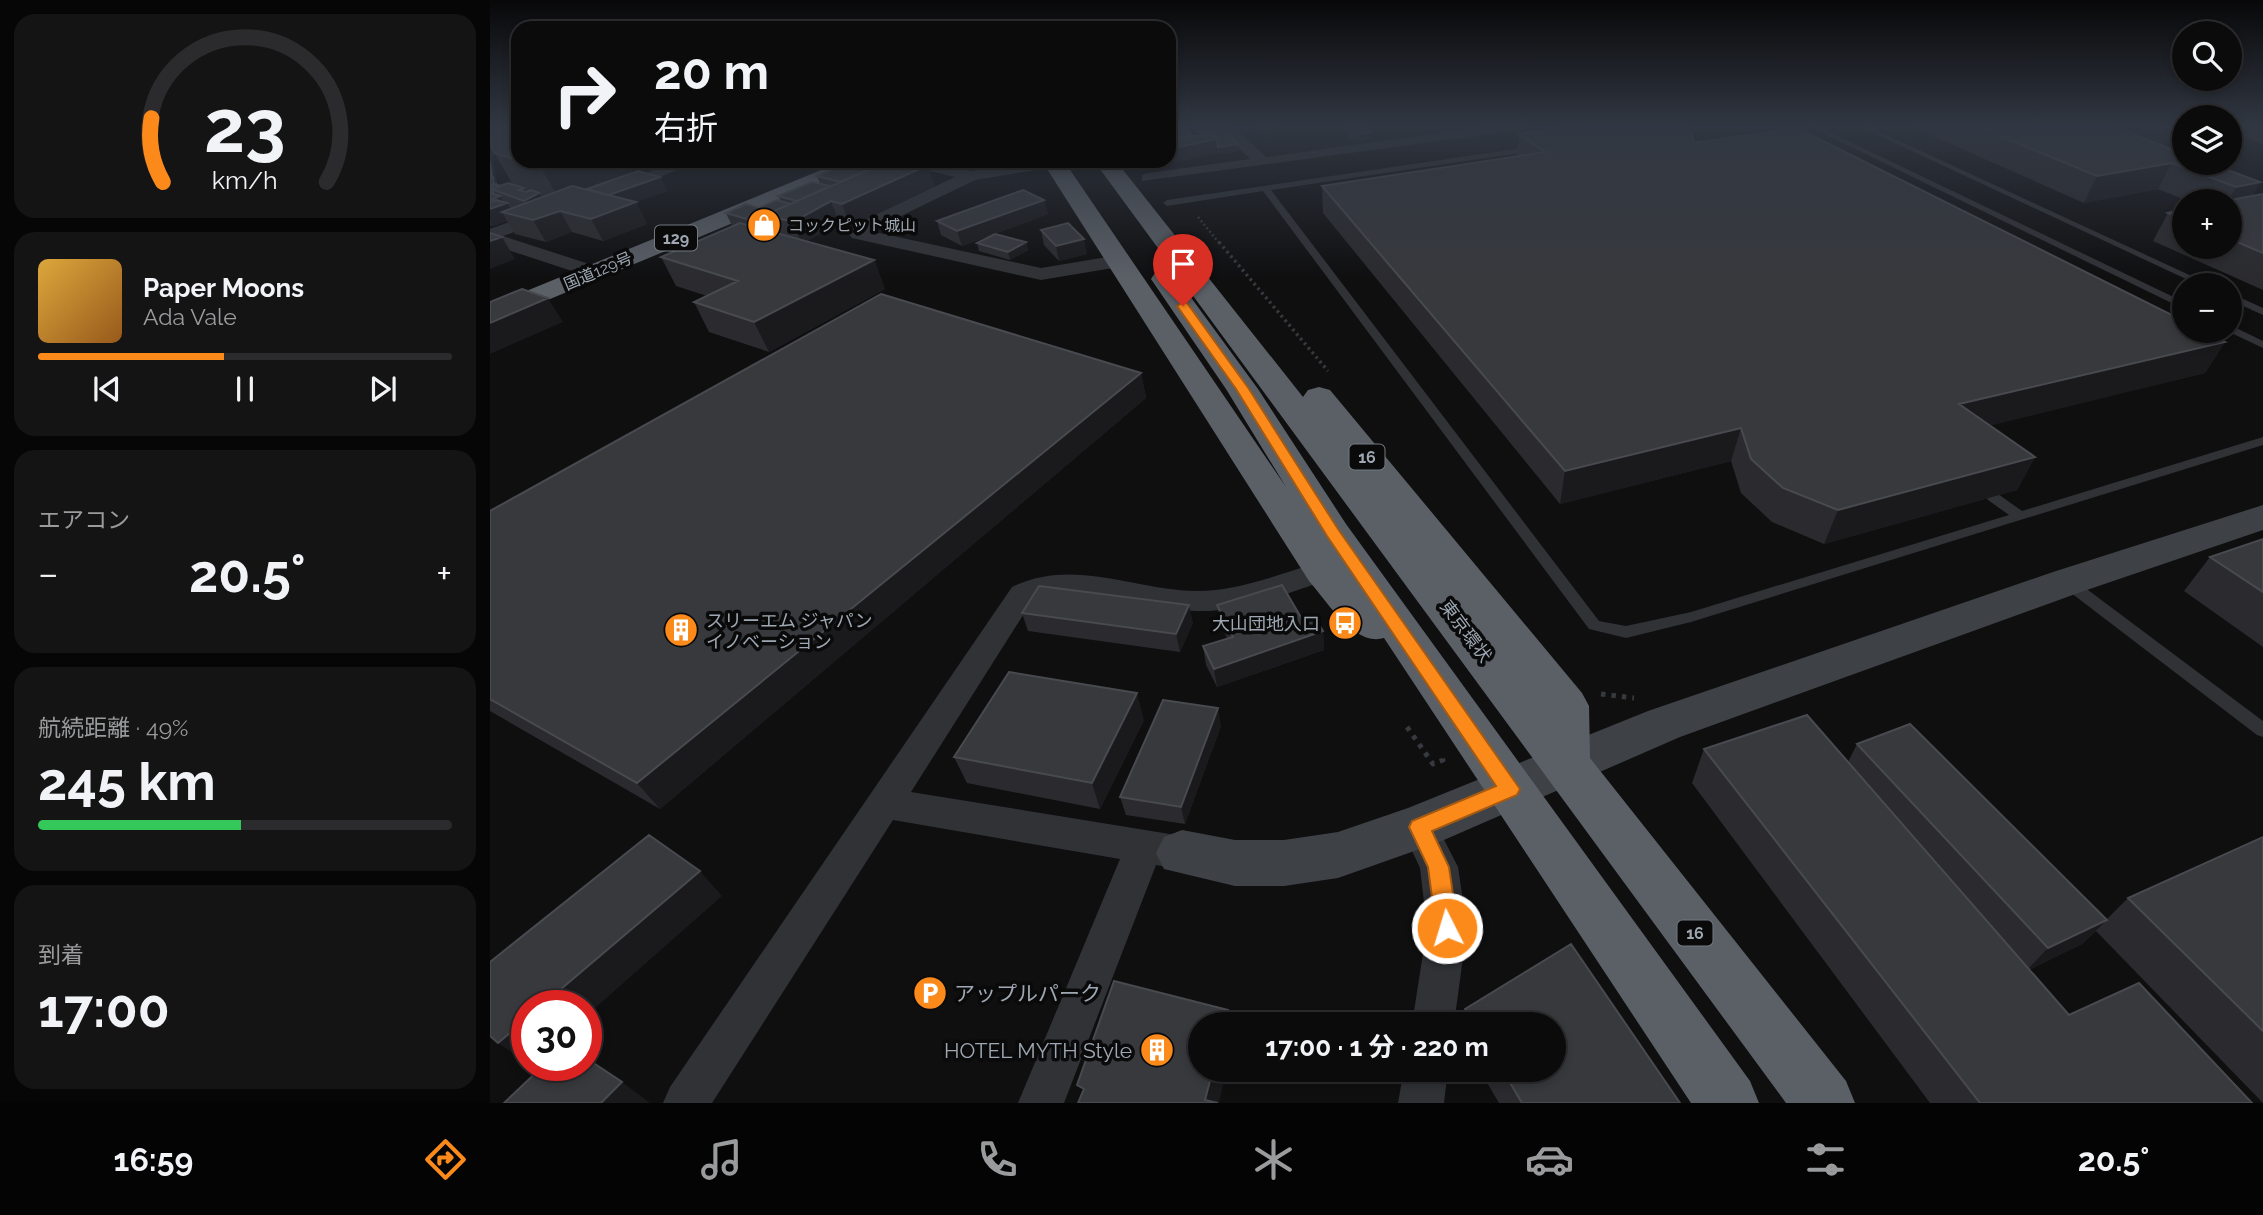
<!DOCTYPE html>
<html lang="ja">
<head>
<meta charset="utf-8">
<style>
	:root { --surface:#0b0b0c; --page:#141415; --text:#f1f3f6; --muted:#9a9b9d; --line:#2b2b2d; --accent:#fc8a1b }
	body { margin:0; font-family:Raleway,"Noto Sans JP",sans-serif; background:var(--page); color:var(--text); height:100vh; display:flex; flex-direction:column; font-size:26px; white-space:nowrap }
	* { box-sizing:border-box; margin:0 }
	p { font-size:23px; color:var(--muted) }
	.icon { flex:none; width:38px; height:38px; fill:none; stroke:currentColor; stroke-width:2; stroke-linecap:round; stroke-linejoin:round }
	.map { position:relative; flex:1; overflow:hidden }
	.sheet { display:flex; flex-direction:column; gap:14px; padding:14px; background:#060607; width:490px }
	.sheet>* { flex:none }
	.hud { position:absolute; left:21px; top:21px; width:665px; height:147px; border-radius:21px; box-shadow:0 4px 10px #0003,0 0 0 2px var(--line); background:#0b0b0c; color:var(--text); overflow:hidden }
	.tools { position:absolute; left:1682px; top:21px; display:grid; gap:14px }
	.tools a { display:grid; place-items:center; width:70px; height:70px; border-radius:50%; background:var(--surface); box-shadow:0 4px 10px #0003,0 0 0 2px var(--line); font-size:35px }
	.speed { position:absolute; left:21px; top:990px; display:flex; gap:14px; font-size:35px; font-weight:700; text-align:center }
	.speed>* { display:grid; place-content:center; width:91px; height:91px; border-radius:50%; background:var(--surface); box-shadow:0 4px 10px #0003,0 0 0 2px var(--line); line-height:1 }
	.speed .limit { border:10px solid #d22; background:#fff; color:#111 }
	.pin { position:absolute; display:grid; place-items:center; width:60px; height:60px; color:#fff; margin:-72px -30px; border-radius:50% 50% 50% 0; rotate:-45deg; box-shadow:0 0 7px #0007 }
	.pin .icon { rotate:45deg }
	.me { position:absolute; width:77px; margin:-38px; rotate:355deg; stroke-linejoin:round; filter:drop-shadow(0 0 5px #0008) }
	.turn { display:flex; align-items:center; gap:24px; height:147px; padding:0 28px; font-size:32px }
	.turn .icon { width:91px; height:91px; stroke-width:2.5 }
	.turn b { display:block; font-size:49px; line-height:60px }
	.big { font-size:52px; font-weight:700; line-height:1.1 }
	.sheet .tile { flex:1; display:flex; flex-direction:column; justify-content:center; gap:10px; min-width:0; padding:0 24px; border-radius:21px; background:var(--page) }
	.sheet .dial { align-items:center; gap:0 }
	.dial svg { height:182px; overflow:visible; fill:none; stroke:var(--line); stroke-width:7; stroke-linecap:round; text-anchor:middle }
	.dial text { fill:var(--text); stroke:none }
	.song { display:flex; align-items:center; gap:21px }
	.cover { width:84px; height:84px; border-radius:10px; background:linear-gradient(135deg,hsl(40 70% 55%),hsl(30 70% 35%)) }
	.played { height:7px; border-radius:4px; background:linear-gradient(90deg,var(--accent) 45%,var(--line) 45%) }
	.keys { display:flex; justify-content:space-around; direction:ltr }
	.heat { display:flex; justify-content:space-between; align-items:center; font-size:38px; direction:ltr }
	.charge { height:10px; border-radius:5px; background:linear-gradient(90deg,#34c759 49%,var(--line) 0) }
	.trip { position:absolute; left:698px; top:1012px; width:378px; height:70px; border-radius:35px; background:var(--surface); box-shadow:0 4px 10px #0003,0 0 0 2px var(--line); font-weight:700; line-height:70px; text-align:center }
	.tab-bar { display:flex; height:112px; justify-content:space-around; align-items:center; background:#040405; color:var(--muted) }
	.tab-bar .icon { width:49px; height:49px }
	.tab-bar .on { color:var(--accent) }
	.tab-bar b { font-size:32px; color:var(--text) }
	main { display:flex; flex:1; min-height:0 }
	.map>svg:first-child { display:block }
</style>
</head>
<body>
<main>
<section class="sheet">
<div class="tile dial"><svg viewBox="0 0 100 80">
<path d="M14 69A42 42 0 1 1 86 69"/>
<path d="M14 69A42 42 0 0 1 9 41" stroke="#fc8a1b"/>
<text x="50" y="56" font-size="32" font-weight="700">23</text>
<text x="50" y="72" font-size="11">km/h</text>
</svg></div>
<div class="tile">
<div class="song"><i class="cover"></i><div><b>Paper Moons</b><p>Ada Vale</p></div></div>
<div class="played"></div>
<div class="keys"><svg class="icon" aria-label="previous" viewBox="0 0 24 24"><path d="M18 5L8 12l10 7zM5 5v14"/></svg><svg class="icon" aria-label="pause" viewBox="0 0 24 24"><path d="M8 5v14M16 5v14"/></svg><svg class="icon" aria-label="next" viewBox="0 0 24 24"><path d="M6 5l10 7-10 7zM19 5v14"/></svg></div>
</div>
<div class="tile"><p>エアコン</p>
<div class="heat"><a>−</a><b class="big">20.5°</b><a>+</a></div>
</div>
<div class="tile"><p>航続距離 · 49%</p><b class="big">245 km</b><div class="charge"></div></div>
<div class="tile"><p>到着</p><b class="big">17:00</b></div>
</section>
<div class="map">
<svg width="1773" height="1103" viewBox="0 0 1773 1103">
	<rect width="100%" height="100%" fill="#0f0f10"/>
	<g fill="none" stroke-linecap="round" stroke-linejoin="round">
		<!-- path-far2 -->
		<path stroke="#36393d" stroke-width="2.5" stroke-dasharray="2 2.5" stroke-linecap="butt" d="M708 217 730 244"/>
		<!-- path-far1 -->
		<path stroke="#36393d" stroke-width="3.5" stroke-dasharray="2.5 3.5" stroke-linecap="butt" d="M729 242 838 371"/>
		<!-- path -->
		<path stroke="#36393d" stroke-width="5" stroke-dasharray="4.5 6" stroke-linecap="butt" d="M1111 694 1144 698
			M917 727 943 764 953 760 951 757"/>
		<!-- lane -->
		<path fill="#303236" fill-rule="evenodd" d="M1196 125H1212L1174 132 1170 130Z
			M1316 125H1325L1694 302V309Z
			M1366 125H1375L1721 285H1709Z
			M1046 146 1050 148 1049 150 781 190 1109 621 1136 626 1201 612 1519 515 1498 500 1496 497 1498 494H1508L1532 511 1773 437V445L1201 622 1136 638 1099 629 773 191 677 206 673 203 677 200Z
			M1740 293 1773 308V315L1740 300Z
			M1740 325 1773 341V348L1737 331H1740Z
			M1577 577 1582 578 1773 721V737L1767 735 1572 586 1570 582 1572 578Z"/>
		<!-- street -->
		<path fill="#303236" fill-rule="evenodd" d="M727 125H742L776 157 1008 125H1044L1037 129 652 181V175L658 173 760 159Z
			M186 161H209L133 192H121L119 188Z
			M409 161H437L481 171 542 161 572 162 564 167 485 180 380 231 551 268 629 255 638 261 629 267 551 280 362 238 359 234 364 225 465 177 411 164Z
			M56 209 62 210 65 214 62 218 13 236 96 263 99 267 96 271H82L0 244V229Z
			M833 561 843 564 847 571 843 578C801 592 752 612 707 611 655 611 592 576 542 601L421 792 692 836 705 841 711 853 705 865 692 870 666 865 574 1103H528L630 859 403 820 222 1103H173L180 1087 522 587C583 557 643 590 707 591 749 591 793 573 833 561Z
			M929 811 942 816 968 867 977 928 964 1024H922L937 928 930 868 911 827 916 816Z
			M914 1069H958L954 1103H908Z"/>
		<!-- secondary -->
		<path fill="#3e4146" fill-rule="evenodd" d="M1773 505V530L1591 592 1190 737 947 843 848 878 794 886H745L674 869 666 853 674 837 692 830 745 840H794L848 832 918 808 1158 711 1563 572Z"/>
		<!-- highway -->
		<path fill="#5b6067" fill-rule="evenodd" d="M353 161H383L380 166 0 324V306Z
			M552 161H574L796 487 736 389 661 279 665 273H683L768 389 856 524 1260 1081 1269 1103H1201L894 638C864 647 837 601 819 581Z
			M604 161H626L813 397 818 390 829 387 840 390 1092 693 1099 706 1100 758 1356 1081 1365 1103H1296Z"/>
	</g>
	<!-- wall -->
	<path fill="#2b2b2f" d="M28 125V161H137L142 172 170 177 177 191 146 202 157 224 113 241 82 232 56 242 25 234 17 221 3 226 0 225V150L3 155 2 163 4 166 7 185 10 186 23 185 2 149Z
		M679 125 696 128 702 137 708 136 703 129H702L698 125H729V127L734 130 735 133 748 151 729 154 728 153 673 164 670 161H679L683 140 679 136Z
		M756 125H789V129L766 133 763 129 762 125 757 126Z
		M852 125H873L881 132V139L863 141 852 130Z
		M1418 125H1694V138L1675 141 1674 143 1668 144 1770 182 1762 196 1773 194V290L1663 241 1678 213 1694 210V247H1740V201H1698L1668 189 1594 203Z
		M1740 125H1773V144L1740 132Z
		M1029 134 1204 143 1735 342 1715 373 1500 425 1545 457 1527 490 1334 544 1282 522 1251 493 1241 461 1070 504 833 213 832 186 1027 156Z
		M327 176 445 186 360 226 349 223 317 241 384 260 395 289 279 352 219 332 204 302 217 296 186 286 171 257 242 226 236 213 269 208 291 201 288 196 330 184Z
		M554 200 558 214 472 246 451 235 447 221Z
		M551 230 597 254 569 261 554 245Z
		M536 242 538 250 520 260 489 251 487 243Z
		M651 373 656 398 170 809 0 711V511Z
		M1773 539V647L1694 591 1720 557Z
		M727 605 833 631 834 650 727 687 716 665 713 646 737 638 730 624Z
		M532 613 703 623 690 652 538 631Z
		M654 720 610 809 477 783 464 757Z
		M731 726 695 824 636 815 630 797Z
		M1367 744 1617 919 1638 898 1773 837V1103L1606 931 1592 944 1539 970 1579 1015 1762 1103H1440L1202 783 1214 749 1358 762Z
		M1081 944 1190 1103H1009L989 1069H1064V1024H973L975 1009Z"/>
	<!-- shaded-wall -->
	<path fill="#1a1a1d" d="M729 125 730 131 734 130 735 137 712 140 711 134 716 128Z
		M774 125H789V129L766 133 765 126Z
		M793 125H808V126L793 129Z
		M1647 125H1684L1674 143 1614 153 1626 128Z
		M1694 126V138L1676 141 1682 128Z
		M881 132V139L863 141V135Z
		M727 139 728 153 673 164 672 161H679V149Z
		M748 144V151L729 154 728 147Z
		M0 150 3 155 2 163 4 166 8 192 1 189 0 193Z
		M63 161H137L144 177 98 191 71 202 50 166Z
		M1682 163 1668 189 1594 203 1607 176Z
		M438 165 445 186 360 226 352 204Z
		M170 177 177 191 127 209 119 195Z
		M1770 182 1754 209 1738 201 1746 187Z
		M34 188 39 198 49 193 57 208 43 215 29 190Z
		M0 195 10 196 15 204 17 203 25 215 12 212 17 221 3 226 0 222Z
		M554 200 558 214 472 246 467 231Z
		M341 201 349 223 312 244 303 222Z
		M146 202 157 224 113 241 101 219Z
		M70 211 82 232 56 242 43 220Z
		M276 218 282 233 274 236 267 222Z
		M12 237 25 259 0 269V241Z
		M594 239 597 254 569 261 566 246Z
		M536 242 538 250 520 260 518 252Z
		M384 260 395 289 279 352 264 322Z
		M58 298 73 322 0 354V323Z
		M1735 342 1715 373 1454 437 1469 404Z
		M651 373 656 398 170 809 147 783Z
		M1251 428 1241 461 1070 504 1075 471Z
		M1545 457 1527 490 1334 544 1348 510Z
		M699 605 703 623 690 652 686 634Z
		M833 631 834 650 727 687 724 669Z
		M647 693 654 720 610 809 602 783Z
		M728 708 731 726 695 824 691 807Z
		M210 871 232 896 96 1016V1006H51Z
		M1617 920 1592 944 1535 972 1558 948Z
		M738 1010 741 1024H734Z
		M37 1019V1063L8 1043Z
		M723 1069H737L729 1103 715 1100Z
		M132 1082 160 1103H111Z"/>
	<!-- building -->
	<path fill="#37393d" stroke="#484a4f" stroke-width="2" d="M0 125H28V160L5 153 2 149 0 137Z
		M679 125H692L696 128 691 130H697L702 135 686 138 679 131Z
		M704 125H729L716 128 731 126 734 130 711 134Z
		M853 125H873L881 132 863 135Z
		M1094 125H1188L1201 132 1204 143 1307 128 1694 321V331H1713L1735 342 1469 404 1545 457 1348 510 1293 488 1261 459 1251 428 1075 471 832 186 1055 152 1029 134Z
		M1484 125H1647L1626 128 1694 154V163H1719L1770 182 1746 187 1682 163 1607 176Z
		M1684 125H1694V126L1682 128Z
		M736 133 748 144 728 147 727 139 722 135H720Z
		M722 135 727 139 679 149V141L707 136Z
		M0 161 2 175H0Z
		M33 161H63L50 166Z
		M363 161H399L350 182 327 176Z
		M399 161H420L438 165 352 204 341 201 303 222 275 215Z
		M148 171 170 177 119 195 97 189Z
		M0 177H3L4 184 0 185Z
		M322 182 340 186 307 201 288 196Z
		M18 183 34 188 29 190 36 192 41 190 49 193 34 201 1 189Z
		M6 184 10 186 1 189 4 194 0 193V186Z
		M82 186 146 202 101 219 70 211 43 220 12 212Z
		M533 190 554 200 467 231 447 221Z
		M0 193 10 196 0 200Z
		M1773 194V253L1740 239V201H1735Z
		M6 200 17 203 0 209V202Z
		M287 200 300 204 275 215 276 218 267 222 236 213 256 204 269 208Z
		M1694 209V219L1678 213Z
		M250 223 384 260 264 322 204 302 248 281 171 257Z
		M578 223 594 239 566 246 551 230Z
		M0 233 12 237 0 241Z
		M505 234 536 242 518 252 487 243Z
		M32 289 58 298 0 323V302Z
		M391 294 651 373 147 783 0 699V511Z
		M1773 539V592L1720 557Z
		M792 585 812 619 823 615 833 631 724 669 713 646 743 637 727 605Z
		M549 586 699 605 686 634 532 613Z
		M519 672 647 693 602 783 464 757Z
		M673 700 728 708 691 807 630 797Z
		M1317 715 1579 1015 1649 983 1762 1103H1490L1214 749Z
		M1420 724 1617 920 1558 948 1367 744Z
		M159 835 210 871 51 1006H37V1019L8 1043 0 1036V962Z
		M1773 837V1031L1638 898Z
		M1081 944 1190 1103H1032L1012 1069H1064V1024H984L975 1009Z
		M624 981 738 1010 734 1024H710V1069H723L715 1100 728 1103H588L594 1089 587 1085Z
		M96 1058 132 1082 111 1103H14L53 1066H96Z"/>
	<!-- sky -->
	<linearGradient id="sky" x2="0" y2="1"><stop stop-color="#080809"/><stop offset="0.45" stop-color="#313742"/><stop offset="1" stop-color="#313742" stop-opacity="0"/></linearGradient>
	<rect width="1773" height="279" fill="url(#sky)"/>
	<!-- route -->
	<path fill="#fc8a1b" stroke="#a45a12" stroke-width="2" d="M693 302 697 303 759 389 848 529 1030 789 1027 795 942 831 959 867 968 928 965 936 957 939 949 936 946 928 938 867 919 827 922 821 1006 786 837 536 746 389 687 306Z"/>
	<!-- icons -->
	<defs>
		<g id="shop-disc" transform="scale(1.75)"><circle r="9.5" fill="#fc8a1b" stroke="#0a0a0b"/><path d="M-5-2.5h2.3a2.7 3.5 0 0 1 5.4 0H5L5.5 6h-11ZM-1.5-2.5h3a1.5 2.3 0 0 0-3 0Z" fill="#fff"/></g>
		<g id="bus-disc" transform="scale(1.75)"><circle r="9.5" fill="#fc8a1b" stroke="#0a0a0b"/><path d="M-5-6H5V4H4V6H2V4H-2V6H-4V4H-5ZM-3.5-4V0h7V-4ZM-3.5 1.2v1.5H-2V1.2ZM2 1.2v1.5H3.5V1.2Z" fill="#fff"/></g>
		<g id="building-disc" transform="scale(1.75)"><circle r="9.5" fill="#fc8a1b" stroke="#0a0a0b"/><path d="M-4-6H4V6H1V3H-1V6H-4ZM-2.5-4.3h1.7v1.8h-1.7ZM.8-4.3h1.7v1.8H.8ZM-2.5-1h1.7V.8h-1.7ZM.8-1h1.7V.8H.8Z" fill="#fff"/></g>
		<g id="parking-disc" transform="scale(1.75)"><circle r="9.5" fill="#fc8a1b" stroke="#0a0a0b"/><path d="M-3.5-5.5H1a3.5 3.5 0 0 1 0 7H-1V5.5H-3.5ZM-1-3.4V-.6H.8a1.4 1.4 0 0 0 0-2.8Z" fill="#fff"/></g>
	</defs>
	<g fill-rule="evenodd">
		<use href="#shop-disc" x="274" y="225"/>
		<use href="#bus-disc" x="855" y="623"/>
		<use href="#building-disc" x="191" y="630"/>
		<use href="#parking-disc" x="440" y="993"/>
		<use href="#building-disc" x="667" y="1050"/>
	</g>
	<g text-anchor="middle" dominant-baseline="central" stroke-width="7" stroke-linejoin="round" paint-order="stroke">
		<!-- far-poi labels -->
		<g font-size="16" fill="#9fa8b2" stroke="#0a0a0b" text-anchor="start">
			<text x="298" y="225">コックピット城山</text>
		</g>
		<!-- shield labels -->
		<g fill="#0a0a0b" stroke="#727980" stroke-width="2">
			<rect x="165" y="225.5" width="42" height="25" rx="5"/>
			<rect x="859.5" y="444.5" width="35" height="25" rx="5"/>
			<rect x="1187.5" y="920.5" width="35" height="25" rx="5"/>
		</g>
		<g font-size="16" font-weight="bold" fill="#9fa8b2">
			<text x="186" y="238">129</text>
			<text x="877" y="457">16</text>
			<text x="1205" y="933">16</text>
		</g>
		<!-- far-street labels -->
		<g font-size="16" fill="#9fa8b2" stroke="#0a0a0b">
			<text transform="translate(108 271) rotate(-23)">国道129号</text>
		</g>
		<!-- poi labels -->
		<g font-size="18" fill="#9fa8b2" stroke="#0a0a0b" text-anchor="start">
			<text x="216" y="620">スリーエム ジャパン<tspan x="216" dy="21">イノベーション</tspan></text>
			<text x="830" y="623" text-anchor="end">大山団地入口</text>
		</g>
		<!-- street labels -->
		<g font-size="18" fill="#9fa8b2" stroke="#0a0a0b">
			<text transform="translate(976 631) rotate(53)">東京環状</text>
		</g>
		<!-- near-poi labels -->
		<g font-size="21" fill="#9fa8b2" stroke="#0a0a0b" text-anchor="start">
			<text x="464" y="993">アップルパーク</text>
			<text x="642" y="1050" text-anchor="end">HOTEL MYTH Style</text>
		</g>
	</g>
</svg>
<div class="tools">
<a><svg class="icon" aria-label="search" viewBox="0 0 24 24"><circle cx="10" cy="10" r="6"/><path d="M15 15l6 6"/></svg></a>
<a><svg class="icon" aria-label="layers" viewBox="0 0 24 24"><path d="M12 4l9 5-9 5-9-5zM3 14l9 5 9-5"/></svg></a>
<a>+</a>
<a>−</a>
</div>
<div class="speed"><div class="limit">30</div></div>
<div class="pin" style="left:693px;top:306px;background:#d93025"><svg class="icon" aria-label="arrive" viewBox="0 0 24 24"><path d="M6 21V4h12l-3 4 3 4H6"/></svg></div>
<svg class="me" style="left:957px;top:928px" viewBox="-20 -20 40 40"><circle r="17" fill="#fc8a1b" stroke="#fff" stroke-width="3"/><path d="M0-11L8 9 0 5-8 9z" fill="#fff"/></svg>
<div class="trip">17:00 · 1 分 · 220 m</div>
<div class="hud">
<div class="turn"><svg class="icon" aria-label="right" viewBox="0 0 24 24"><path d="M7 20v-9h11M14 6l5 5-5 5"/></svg><div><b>20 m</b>右折</div></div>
</div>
</div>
</main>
<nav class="tab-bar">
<b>16:59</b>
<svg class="icon on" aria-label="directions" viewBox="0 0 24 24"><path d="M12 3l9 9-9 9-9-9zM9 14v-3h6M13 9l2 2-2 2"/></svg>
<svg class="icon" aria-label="music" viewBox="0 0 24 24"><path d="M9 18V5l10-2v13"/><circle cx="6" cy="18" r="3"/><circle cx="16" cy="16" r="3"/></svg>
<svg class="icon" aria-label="phone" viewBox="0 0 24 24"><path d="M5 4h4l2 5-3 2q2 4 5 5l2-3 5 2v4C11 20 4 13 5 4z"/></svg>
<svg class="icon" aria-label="climate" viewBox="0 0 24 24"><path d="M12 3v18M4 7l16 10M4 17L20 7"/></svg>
<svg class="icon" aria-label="car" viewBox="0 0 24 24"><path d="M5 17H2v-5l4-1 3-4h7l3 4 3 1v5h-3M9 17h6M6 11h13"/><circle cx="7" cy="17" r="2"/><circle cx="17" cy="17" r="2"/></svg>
<svg class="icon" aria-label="filters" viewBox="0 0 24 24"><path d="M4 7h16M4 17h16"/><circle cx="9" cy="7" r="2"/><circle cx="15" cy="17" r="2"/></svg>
<b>20.5°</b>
</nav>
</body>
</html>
